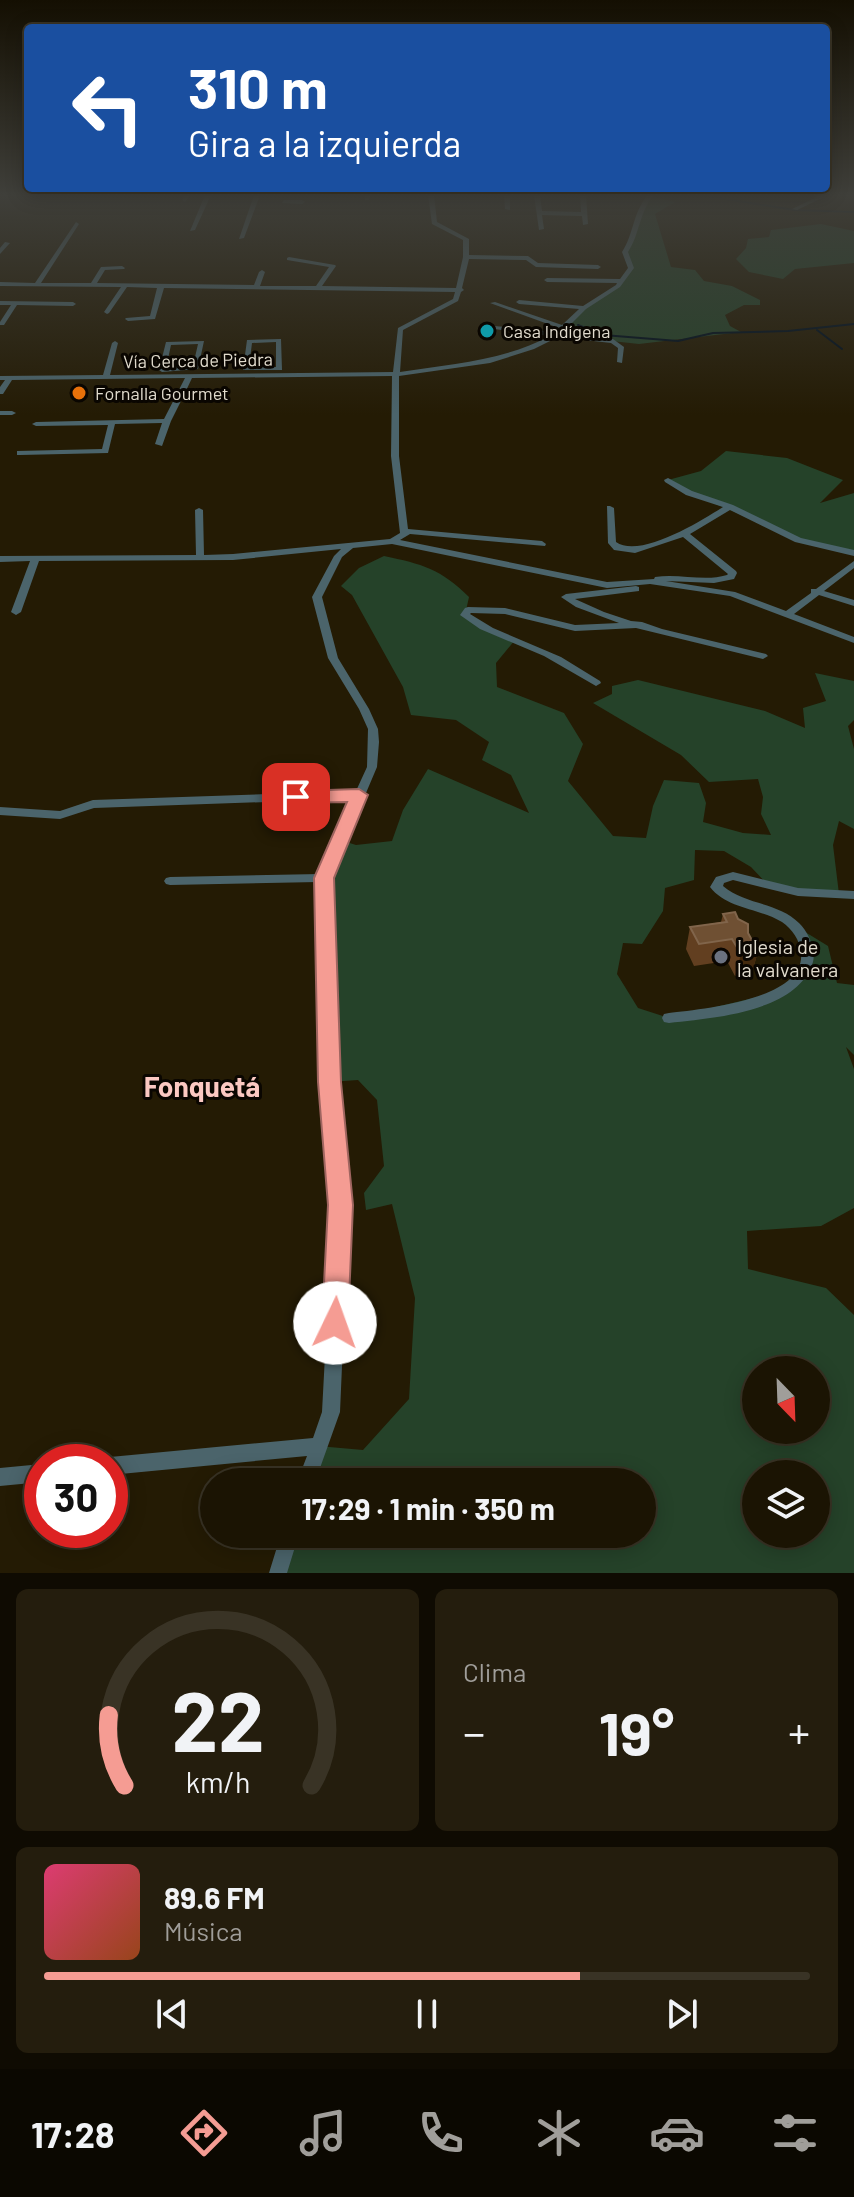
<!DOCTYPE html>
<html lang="es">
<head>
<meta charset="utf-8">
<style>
	:root { --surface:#1b1403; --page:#241d0d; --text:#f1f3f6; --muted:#a09e9a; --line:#393325; --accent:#f59c93 }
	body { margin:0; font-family:Barlow,sans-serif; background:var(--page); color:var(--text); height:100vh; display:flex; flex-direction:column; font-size:30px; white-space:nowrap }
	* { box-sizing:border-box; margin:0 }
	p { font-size:26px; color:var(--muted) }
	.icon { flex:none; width:44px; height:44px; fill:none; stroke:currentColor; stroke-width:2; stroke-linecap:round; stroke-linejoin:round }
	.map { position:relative; height:1573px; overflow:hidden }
	.drawer { display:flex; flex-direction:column; gap:16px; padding:16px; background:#0f0b02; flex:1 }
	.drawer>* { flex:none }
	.banner { position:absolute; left:24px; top:24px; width:806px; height:168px; border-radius:8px; box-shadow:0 4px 20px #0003,0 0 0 2px var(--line); background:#1a4fa0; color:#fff; overflow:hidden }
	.needle { width:52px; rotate:157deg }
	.fabs { position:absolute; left:742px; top:1356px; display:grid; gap:16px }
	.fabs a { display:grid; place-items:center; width:88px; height:88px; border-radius:50%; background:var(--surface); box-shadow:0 4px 20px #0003,0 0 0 2px var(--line); font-size:40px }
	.speed { position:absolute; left:24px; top:1444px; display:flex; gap:16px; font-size:40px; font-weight:700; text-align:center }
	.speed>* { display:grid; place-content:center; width:104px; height:104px; border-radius:50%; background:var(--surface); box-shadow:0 4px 20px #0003,0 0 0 2px var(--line); line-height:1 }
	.speed .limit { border:12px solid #d22; background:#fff; color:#111 }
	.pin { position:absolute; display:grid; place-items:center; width:68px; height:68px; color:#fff; margin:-34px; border-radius:16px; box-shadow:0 4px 12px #0006 }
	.me { position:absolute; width:88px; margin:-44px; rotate:3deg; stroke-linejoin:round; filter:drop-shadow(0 0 6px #0008) }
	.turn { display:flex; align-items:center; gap:28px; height:168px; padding:0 32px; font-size:36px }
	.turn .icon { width:104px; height:104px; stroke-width:2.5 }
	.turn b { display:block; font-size:56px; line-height:68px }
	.big { font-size:60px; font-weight:700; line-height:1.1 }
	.drawer .tile { flex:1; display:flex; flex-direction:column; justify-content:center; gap:12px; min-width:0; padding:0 28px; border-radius:12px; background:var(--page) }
	.drawer .dial { align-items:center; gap:0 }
	.dial svg { height:208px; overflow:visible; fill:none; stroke:var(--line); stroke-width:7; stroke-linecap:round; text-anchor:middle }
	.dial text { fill:var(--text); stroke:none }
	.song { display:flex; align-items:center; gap:24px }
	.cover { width:96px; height:96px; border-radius:12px; background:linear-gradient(135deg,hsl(340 70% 55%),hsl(20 70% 35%)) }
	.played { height:8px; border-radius:4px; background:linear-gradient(90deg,var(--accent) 70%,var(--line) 70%) }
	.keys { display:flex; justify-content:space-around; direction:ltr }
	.heat { display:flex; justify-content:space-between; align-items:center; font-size:44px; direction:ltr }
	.drawer .tiles { flex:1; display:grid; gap:16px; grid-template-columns:1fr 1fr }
	.tile:last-child { grid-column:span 2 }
	.trip { position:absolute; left:200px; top:1468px; width:456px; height:80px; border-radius:40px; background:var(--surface); box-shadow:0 4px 20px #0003,0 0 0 2px var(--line); font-weight:700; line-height:80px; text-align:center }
	.tabs { display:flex; height:128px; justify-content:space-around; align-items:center; background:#0b0801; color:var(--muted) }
	.tabs .icon { width:56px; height:56px }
	.tabs .active { color:var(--accent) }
	.tabs b { font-size:36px; color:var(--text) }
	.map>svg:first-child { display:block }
</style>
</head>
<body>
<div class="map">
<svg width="854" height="1573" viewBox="0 0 854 1573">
	<rect width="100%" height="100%" fill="#241b04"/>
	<!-- green -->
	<path fill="#254229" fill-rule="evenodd" d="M650 196 675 202 655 214 671 267 695 270 704 281 732 286 760 300V305H744L725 315 730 326 741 332 639 344 556 335 584 308 618 286 631 268 625 252C639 235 632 212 650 196Z
		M821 224 854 231V263L795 269 783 279 749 272 736 259 746 248 748 239 769 237 771 230Z
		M726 451 787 458 843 480 820 503 854 493V553L814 545 689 493 668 480 701 471Z
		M384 556C422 564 441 569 469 597L465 615 515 640 496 663 497 687 564 713 583 744 568 781 613 836 646 838 653 806 664 780 699 783 706 803 703 822 743 833 771 835 761 814 763 797 758 779 709 782 681 755 593 703 612 694V686L638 680 765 711 805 728 803 708 826 701 815 673 854 681V720L848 726 854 749V829L839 821 833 845 839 894 768 885 751 867 724 851 695 850 694 880 665 888 663 911 642 944 623 943 617 974 638 1008 669 1018 783 991 808 954 797 927 828 946 837 983 854 985V1055L846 1047 854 1069V1208L821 1226 747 1231 748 1269 826 1288 854 1315V1573H278L290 1534H642V1482H306L318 1446 363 1450 409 1399 415 1298 392 1204 366 1210 364 1193 384 1166 377 1100 358 1080 329 1082 324 878 340 840 356 845 392 841 403 810 428 769 529 813 511 775 482 760 489 742 456 720 411 715 403 687 352 595 341 586 359 568ZM756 1370H816V1430H756ZM756 1474H816V1534H756Z"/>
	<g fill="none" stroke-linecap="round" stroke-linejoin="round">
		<!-- stream -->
		<path stroke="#000f1d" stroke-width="2" d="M701 195 794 210 854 212
			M578 325 590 330 591 334 678 341 713 333 788 331 854 324
			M817 330 842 349"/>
		<!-- street -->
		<path fill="#4b646b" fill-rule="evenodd" d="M185 195H191L185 202 182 200Z
			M205 195H211L195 230 190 231Z
			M254 195H260L244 238 239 239Z
			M365 195H371L369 200H365Z
			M428 195H434L437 222 469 239V255L528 256 538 263 598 265 601 267 598 269 536 267 526 260 469 259 462 288 464 290 461 292 458 301 403 330 400 372C451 364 503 361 550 336L486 328 484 327V325L555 332 559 328 490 303 495 302 562 325 579 309 519 304 516 302 519 300 583 306 616 285 617 283 547 282 544 280 547 278 620 279 628 268 622 252C634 234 633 211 648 195H654C639 212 640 234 628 252L634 268 620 287 586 309 562 333 613 339 624 347 622 363 617 362 618 348 611 343 558 337 534 349 490 363 399 376V456L408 529 542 541 546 544 545 546 410 534 400 540 607 582 654 579 655 577C679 573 704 582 727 575L728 574 683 537 635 553 614 550 608 543 607 506H610L614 508 616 542C640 559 701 521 723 507L686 495 665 482 664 480 668 478 692 491 733 505 801 538 854 550V556L795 542 730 510 690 534 736 571 737 573 734 579 714 583 666 581 735 592 786 611 811 593V589H816L854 561V568L824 591 854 600V606L819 595 794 614 854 637V643L730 596 650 584 607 588 392 544 353 548 342 557 322 597 338 658 369 709 378 729 379 742 377 767 330 878 336 1082 349 1205 340 1412 315 1482H297L307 1456 110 1475V1462H103L110 1457 313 1438 322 1412 333 1205 322 1082 318 882 170 885 166 884 164 881 166 878 170 877 320 874 353 799 94 808 60 819 0 815V807L60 811 93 800 356 791 367 767 368 729 359 709 328 658 312 597 334 556 341 549 233 560 39 561 21 612 16 615 11 612 30 561 0 562V556L196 555 195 510 199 508 203 510 204 555 233 554 390 539 400 533 391 456 392 376 192 378 184 395H202L206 397 202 399H182L171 421 162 446 155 444 162 423 115 424 108 453 20 455H17V451L102 449 108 425 36 426 32 424 36 422 164 419 185 378 12 380 3 394H0V387L5 380H0V376L103 375 112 343 115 341 118 343 110 375 393 372 398 328 453 299 455 292 164 288 155 319 128 321 125 319 126 318 150 316 157 288 127 287 109 313 107 314 104 312 121 287 0 286V282L35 283 76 222 79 224 41 283H91L101 267 122 266 125 268 124 269 105 270 97 283 254 285 259 272 262 270 265 272 260 286H316L329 267 287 260V258L289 257 335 265 336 266 322 286 456 288 463 257V240L432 224Z
			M504 195H510V210L505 209Z
			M534 195H540L542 211 581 212 580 195H586L588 224 583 225 582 216 542 215 544 229 539 230Z
			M815 195H822L824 197 797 210 792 209 817 197Z
			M284 200H302L305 202 302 204 282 203Z
			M5 242 10 243 0 254V248Z
			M0 301 73 302 76 304 73 306 17 305 4 325H0V322L11 305H0Z
			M281 339 282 370H243L247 340ZM276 342V367H249L252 343Z
			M204 341 198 369 162 372 159 370 166 342ZM198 344 193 366 166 368 171 345Z
			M0 411H12L16 413 12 415H0Z
			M636 586 639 587V591L575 599 604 612 631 621 642 622 662 629 766 654 768 656 763 659 636 628 575 631 505 614 471 613 470 614 493 628 561 657 600 681 601 683 596 686 544 656 480 629 460 615 465 608 468 607 505 608 575 625 619 623 576 607 561 597 566 594Z
			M733 872 798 888 854 891V899L798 896 733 880 724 883 723 886C745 905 778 902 799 923 808 931 816 950 813 962 798 1012 713 1018 669 1023L664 1022 662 1018 664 1014 669 1013C700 1009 806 1000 801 953 800 940 792 929 782 922 759 908 727 909 710 887L716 877Z
			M42 1464V1482L0 1486V1468Z
			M281 1534H299L287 1573H269Z"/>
	</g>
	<!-- wall -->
	<path fill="#623f20" d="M723 914 738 919 758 951 752 973 735 976 727 961 694 966 686 949 690 927 721 922Z"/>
	<!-- shaded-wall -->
	<path fill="#43290d" d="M758 951 752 973 735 976 741 954Z"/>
	<!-- building -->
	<path fill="#6f5033" stroke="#81654b" stroke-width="2" d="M735 912 738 919 748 924V933L758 951 741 954 732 939 699 944 690 927 727 922 723 914Z"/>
	<!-- sky -->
	<linearGradient id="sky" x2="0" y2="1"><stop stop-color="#140f02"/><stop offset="0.47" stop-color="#3f3f3a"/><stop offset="1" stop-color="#3f3f3a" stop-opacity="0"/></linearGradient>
	<rect width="854" height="415" fill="url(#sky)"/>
	<!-- route -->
	<path fill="#f59c93" stroke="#9f6560" stroke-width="2" d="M359 789 368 795 334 878 341 1082 353 1205 348 1323 344 1332 335 1336 326 1332 322 1323 328 1205 318 1082 314 878 347 802 296 803 287 797 296 791Z"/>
	<!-- markers -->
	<circle fill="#0f9aa8" stroke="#0a0601" stroke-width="3" cx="487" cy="331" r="8"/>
	<circle fill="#e8710a" stroke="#0a0601" stroke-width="3" cx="79" cy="393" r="8"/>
	<circle fill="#6b7280" stroke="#0a0601" stroke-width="3" cx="721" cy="957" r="8"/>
	<g text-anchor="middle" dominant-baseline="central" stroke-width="6" stroke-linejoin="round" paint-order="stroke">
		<!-- far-poi labels -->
		<g font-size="18" fill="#e1dbcd" stroke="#0a0601" text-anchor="start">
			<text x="503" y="331">Casa Indígena</text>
			<text x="95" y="393">Fornalla Gourmet</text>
		</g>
		<!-- far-street labels -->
		<g font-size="18" fill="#e1dbcd" stroke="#0a0601">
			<text transform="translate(198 360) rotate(-1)">Vía Cerca de Piedra</text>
		</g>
		<!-- poi labels -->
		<g font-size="20" fill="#e1dbcd" stroke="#0a0601" text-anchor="start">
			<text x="737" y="946">Iglesia de<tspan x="737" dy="23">la valvanera</tspan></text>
		</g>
		<!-- near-quarter labels -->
		<g font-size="28" font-weight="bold" fill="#fbc8c2" stroke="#0a0601">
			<text x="202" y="1086">Fonquetá</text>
		</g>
	</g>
</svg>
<div class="fabs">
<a><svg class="needle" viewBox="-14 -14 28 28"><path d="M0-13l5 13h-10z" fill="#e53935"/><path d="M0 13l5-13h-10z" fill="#a09e9a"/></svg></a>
<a><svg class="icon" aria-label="layers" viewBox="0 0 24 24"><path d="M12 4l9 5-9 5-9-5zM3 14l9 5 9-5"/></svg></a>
</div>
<div class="speed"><div class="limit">30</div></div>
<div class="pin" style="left:296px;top:797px;background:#d93025"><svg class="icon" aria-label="arrive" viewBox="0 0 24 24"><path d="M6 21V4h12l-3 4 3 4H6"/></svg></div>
<svg class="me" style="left:335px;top:1323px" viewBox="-20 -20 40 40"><circle r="19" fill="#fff"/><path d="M0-13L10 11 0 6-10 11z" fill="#f59c93"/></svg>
<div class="trip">17:29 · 1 min · 350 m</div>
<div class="banner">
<div class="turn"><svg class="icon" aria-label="left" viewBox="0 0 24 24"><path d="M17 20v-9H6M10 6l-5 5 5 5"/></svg><div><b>310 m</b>Gira a la izquierda</div></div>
</div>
</div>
<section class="drawer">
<div class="tiles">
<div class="tile dial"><svg viewBox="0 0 100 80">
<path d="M14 69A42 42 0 1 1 86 69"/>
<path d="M14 69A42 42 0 0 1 8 42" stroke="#f59c93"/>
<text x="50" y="56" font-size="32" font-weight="700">22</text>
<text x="50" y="72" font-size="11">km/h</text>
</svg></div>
<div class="tile"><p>Clima</p>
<div class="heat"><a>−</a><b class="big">19°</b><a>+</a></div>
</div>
<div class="tile">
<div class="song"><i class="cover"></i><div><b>89.6 FM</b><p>Música</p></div></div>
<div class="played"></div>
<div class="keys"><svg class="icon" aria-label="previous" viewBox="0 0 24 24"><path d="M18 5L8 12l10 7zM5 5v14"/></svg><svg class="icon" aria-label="pause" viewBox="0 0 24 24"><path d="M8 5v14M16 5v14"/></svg><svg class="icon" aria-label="next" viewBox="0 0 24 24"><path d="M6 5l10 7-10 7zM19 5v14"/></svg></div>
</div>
</div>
</section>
<nav class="tabs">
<b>17:28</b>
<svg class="icon active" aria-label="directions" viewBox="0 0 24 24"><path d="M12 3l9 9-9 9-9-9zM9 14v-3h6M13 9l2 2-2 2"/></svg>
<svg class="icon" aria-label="music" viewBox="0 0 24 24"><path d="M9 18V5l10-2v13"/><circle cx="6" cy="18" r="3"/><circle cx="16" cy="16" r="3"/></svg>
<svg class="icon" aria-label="phone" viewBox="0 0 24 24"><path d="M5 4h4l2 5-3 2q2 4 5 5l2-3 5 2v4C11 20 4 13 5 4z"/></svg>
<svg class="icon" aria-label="climate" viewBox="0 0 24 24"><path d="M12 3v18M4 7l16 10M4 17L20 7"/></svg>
<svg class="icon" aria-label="car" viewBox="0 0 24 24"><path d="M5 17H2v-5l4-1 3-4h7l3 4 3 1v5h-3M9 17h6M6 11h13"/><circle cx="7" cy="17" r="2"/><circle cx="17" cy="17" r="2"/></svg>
<svg class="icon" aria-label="filters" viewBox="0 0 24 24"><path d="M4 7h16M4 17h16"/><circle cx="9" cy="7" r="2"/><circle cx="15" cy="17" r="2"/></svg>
</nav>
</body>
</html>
